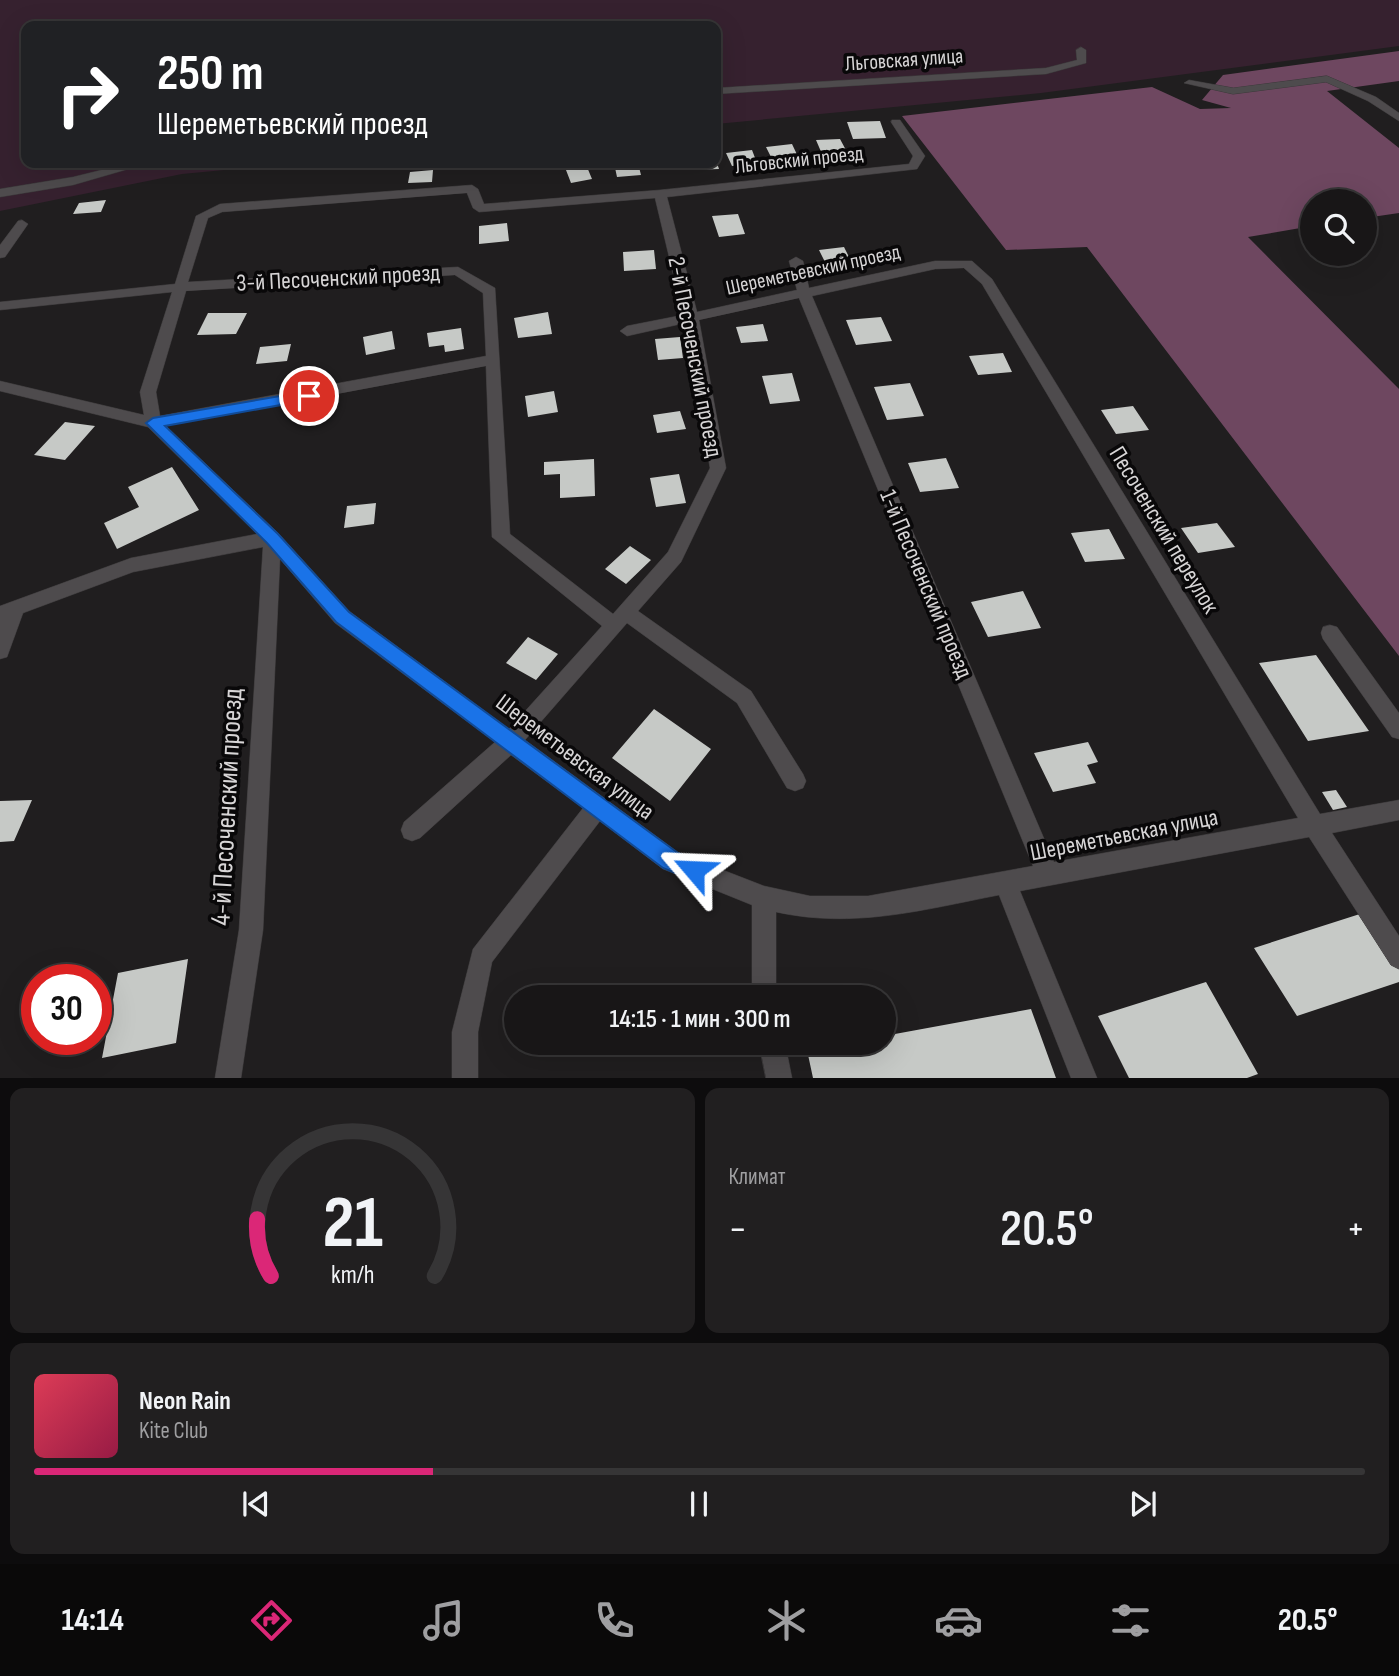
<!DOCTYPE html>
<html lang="ru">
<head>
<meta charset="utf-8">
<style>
	:root { --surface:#181617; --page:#211f20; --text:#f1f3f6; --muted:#9f9fa1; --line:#363536; --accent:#db2777 }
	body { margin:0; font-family:"Sofia Sans Condensed",sans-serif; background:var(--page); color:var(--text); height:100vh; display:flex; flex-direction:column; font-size:26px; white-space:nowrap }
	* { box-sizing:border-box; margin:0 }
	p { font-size:23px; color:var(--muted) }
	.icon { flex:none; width:38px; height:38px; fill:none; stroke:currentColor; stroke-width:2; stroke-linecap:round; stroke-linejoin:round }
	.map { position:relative; height:1078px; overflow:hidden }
	.details { display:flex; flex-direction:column; gap:10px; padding:10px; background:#0d0c0d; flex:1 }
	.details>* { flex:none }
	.banner { position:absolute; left:21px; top:21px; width:700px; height:147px; border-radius:14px; box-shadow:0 7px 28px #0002,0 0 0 2px var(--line); background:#202124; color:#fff; overflow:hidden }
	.controls { position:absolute; left:1300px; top:189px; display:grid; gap:14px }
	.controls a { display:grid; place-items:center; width:77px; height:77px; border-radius:50%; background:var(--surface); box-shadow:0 7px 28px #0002,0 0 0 2px var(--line); font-size:35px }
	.speed { position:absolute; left:21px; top:964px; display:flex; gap:14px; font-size:35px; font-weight:700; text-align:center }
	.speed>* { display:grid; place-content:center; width:91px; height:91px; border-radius:50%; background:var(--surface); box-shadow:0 7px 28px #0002,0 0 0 2px var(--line); line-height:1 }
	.speed .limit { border:10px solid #d22; background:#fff; color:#111 }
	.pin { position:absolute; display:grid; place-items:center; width:60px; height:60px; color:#fff; margin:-30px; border:4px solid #fff; border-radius:50%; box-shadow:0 2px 7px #0007 }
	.me { position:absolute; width:77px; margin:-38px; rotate:296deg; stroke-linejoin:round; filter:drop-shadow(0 0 5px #0008) }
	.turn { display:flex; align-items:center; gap:24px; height:147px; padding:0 21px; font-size:32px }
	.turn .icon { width:91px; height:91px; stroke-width:2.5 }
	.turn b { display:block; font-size:49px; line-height:60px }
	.big { font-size:52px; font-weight:600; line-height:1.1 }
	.details .tile { flex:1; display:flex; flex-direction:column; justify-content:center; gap:10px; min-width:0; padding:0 24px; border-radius:14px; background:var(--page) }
	.details .dial { align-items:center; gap:0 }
	.dial svg { height:182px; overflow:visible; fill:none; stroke:var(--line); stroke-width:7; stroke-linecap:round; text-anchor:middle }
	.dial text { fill:var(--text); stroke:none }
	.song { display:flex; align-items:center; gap:21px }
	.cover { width:84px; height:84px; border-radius:10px; background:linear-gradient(135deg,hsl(350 70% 55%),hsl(340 70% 35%)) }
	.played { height:7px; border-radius:4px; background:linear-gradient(90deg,var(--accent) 30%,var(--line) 30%) }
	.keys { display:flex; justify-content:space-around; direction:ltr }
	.heat { display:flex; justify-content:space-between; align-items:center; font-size:38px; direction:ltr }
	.details .tiles { flex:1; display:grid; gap:10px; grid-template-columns:1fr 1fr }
	.tile:last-child { grid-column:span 2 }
	.trip { position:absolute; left:504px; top:985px; width:392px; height:70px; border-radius:35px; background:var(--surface); box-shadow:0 7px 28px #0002,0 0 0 2px var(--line); font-weight:600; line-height:70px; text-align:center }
	.menu { display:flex; height:112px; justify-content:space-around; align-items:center; background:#0a0909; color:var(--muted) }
	.menu .icon { width:49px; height:49px }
	.menu .on { color:var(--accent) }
	.menu b { font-size:32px; color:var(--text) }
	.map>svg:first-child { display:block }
</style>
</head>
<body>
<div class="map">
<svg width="1399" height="1078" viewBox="0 0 1399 1078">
	<rect width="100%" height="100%" fill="#201e1f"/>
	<!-- green -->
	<path fill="#36212f" d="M0 0H1399V46L1041 93 716 124V26H26V163H297L182 174 0 211Z"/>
	<!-- forest -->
	<path fill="#6e4760" d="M1399 51V81L1327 91 1399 148V213L1365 218V201H1312V226L1248 237 1399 389V656L1087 247 1006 250 902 116 1152 87 1200 109 1231 108 1202 100 1223 75Z"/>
	<!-- building -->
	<path fill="#c6c9c6" d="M880 121 886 138 853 139 847 122Z
		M840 139 847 152 822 154 816 140Z
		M792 144 800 161H773L766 147Z
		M752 150 757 163 732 166 726 153Z
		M614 163H638L641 175 617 177Z
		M693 163H717L719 169 694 170Z
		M587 167 592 179 571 183 566 170Z
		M433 170 432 182 408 183 410 172Z
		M106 200 101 212 73 214 79 203Z
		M738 214 745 234 719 237 712 216Z
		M507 223 509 241 479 244V226Z
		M844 247 851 261 826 264 819 250Z
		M654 250 656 269 624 271 623 252Z
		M548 312 552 334 518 338 514 318Z
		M208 313H247L236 334 197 335Z
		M881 317 892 341 856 345 846 320Z
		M763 324 768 341 741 343 736 327Z
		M461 328 464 349 445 352 444 345 429 347 427 333Z
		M392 331 395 349 366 355 363 337Z
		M680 337 683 358 658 360 655 339Z
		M291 344 287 361 256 364 260 347Z
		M1003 353 1012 372 978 375 969 356Z
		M792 373 800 401 770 404 762 376Z
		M910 383 924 416 887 420 874 387Z
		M554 391 558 412 528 417 525 396Z
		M1133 406 1149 430 1116 434 1101 410Z
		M680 411 686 429 657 433 653 415Z
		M65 422 95 426 65 460 34 455Z
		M946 458 959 488 920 492 908 463Z
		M594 459 595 496 560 498V474L544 475V462Z
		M172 467 199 510 117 549 104 523 139 507 128 487Z
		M679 474 686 503 656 507 650 478Z
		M376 503 374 524 344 528 347 506Z
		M1217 523 1235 547 1198 553 1181 528Z
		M1109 529 1125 559 1085 562 1071 533Z
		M630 546 651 560 626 584 605 569Z
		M1023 591 1041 628 988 637 971 602Z
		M528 637 558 654 536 680 506 663Z
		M1316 655 1369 731 1308 741 1259 663Z
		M654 709 711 749 670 801 612 758Z
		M1088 742 1098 762 1087 765 1096 783 1053 792 1034 753Z
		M1336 790 1347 807 1333 810 1322 792Z
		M32 800 14 841 0 842V801Z
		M1363 913 1399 964V982L1297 1016 1254 948Z
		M188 959 176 1043 102 1058 118 973Z
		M1206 982 1258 1074 1247 1078H1129L1098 1016Z
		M1031 1009 1056 1078H813L807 1050 845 1043H884V1036Z"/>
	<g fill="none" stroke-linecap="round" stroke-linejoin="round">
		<!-- minor casing -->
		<g stroke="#3b393a" stroke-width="1">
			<path id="minor" d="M1081 47 1086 50V63L1046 74 716 94V88L1046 68 1077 60 1076 50Z
				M1327 76 1376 97 1399 113V121L1368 101 1326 82 1233 94 1184 83 1189 80 1233 88Z
				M892 120H900L925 156 917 169 667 197 697 312 797 290 789 261 796 257 803 261 809 288 935 261H972L992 279 1320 814 1399 800V820L1332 833 1399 936V969L1391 965 1309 837 1020 891 1097 1078H1071L999 895C922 910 854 929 776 912V998H752V905L663 869 600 821 492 962 478 1032V1078H452V1032L473 949 583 808 511 755 420 838 412 841 404 838 401 830 404 822 495 742 335 623 280 559 263 930 241 1078H215L239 930 263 547 133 572 23 613 7 657 0 659V606L131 558 257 534 148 427 0 391V381L144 415 140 392 172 292 0 310V302L175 284 196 216 220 204 472 185 478 189 484 204 660 190 909 164 913 156 891 122ZM467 193 473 208 479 212 655 198 683 315 627 326 620 331 627 336 685 323 710 468 668 552 613 614 510 534 495 288 458 267 188 282 208 218 222 212ZM964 268 982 284 1298 818 1054 862 812 296 935 269ZM455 275 483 293 486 356 160 416 156 392 186 291ZM799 298 1033 866 868 896H810L764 886 679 853 525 740 627 623 737 703 787 788 795 791 803 788 806 781 803 774 751 691 638 611 681 562 726 468 699 320ZM486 366 492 537 602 626 509 729 349 611 278 533 166 426Z
				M130 163H149L73 185 0 197V189L73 177Z
				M22 220 28 224 5 257 0 258V245L18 221Z
				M1330 625 1337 627 1399 713V739L1392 737 1323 639 1321 633 1323 627Z
				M759 1043H785L792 1078H766Z"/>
		</g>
		<!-- minor -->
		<use href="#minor" fill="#4e4b4d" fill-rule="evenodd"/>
	</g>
	<!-- route -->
	<path fill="#1a73e8" stroke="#114b97" stroke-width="2" d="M309 391 316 396 314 399 165 426 278 534 349 612 678 853 701 863 704 870 701 878 694 881 663 868 336 622 267 543 146 423 153 418Z"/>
	<g text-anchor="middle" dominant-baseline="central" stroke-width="7" stroke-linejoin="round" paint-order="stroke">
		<!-- far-street labels -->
		<g font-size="21" fill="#d7d5d6" stroke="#090809">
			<text transform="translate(904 60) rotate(-4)">Льговская улица</text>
			<text transform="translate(799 160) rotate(-6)">Льговский проезд</text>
			<text transform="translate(813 270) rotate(-12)">Шереметьевский проезд</text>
		</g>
		<!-- street labels -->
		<g font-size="24" fill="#d7d5d6" stroke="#090809">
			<text transform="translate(338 278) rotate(-3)">3-й Песоченский проезд</text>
			<text transform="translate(695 357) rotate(79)">2-й Песоченский проезд</text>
			<text transform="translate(1164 530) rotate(59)">Песоченский переулок</text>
			<text transform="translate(926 584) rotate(67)">1-й Песоченский проезд</text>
			<text transform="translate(575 757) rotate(37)">Шереметьевская улица</text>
			<text transform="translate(1124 835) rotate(-11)">Шереметьевская улица</text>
		</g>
		<!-- near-street labels -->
		<g font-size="28" fill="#d7d5d6" stroke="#090809">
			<text transform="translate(227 807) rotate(-87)">4-й Песоченский проезд</text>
		</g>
	</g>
</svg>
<div class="controls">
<a><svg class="icon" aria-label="search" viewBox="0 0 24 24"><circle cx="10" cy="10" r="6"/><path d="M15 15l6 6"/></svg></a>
</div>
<div class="speed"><div class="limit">30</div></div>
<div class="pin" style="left:309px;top:396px;background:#d93025"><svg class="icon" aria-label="arrive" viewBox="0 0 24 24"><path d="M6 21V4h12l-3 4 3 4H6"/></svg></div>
<svg class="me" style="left:694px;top:870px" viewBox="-20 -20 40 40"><path d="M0-17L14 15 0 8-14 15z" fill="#1a73e8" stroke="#fff" stroke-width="4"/></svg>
<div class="trip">14:15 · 1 мин · 300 m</div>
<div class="banner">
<div class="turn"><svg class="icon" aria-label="right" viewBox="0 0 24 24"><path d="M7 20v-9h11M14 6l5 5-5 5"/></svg><div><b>250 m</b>Шереметьевский проезд</div></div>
</div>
</div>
<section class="details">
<div class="tiles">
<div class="tile dial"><svg viewBox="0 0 100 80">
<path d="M14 69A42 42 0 1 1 86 69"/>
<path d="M14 69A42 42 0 0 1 8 44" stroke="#db2777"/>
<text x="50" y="56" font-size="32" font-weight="700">21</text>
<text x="50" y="72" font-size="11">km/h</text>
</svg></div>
<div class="tile"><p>Климат</p>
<div class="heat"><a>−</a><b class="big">20.5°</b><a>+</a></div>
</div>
<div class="tile">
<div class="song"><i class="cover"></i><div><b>Neon Rain</b><p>Kite Club</p></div></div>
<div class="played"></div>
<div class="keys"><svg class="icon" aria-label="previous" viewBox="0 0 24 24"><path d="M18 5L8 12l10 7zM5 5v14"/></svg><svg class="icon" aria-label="pause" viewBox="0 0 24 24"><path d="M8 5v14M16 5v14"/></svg><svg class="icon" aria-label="next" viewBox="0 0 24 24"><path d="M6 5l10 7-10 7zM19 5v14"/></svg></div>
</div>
</div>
</section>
<nav class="menu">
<b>14:14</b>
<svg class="icon on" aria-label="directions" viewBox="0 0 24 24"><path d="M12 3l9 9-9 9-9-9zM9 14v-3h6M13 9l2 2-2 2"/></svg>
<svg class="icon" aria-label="music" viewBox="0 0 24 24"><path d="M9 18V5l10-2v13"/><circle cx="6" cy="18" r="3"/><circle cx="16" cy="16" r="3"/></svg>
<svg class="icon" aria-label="phone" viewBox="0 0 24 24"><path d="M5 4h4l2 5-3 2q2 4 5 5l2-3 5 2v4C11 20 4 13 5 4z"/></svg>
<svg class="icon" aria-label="climate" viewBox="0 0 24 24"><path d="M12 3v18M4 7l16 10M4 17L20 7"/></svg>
<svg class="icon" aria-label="car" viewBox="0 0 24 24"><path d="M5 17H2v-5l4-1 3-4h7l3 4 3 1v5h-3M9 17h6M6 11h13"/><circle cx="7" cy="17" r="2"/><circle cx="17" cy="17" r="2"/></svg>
<svg class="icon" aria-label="filters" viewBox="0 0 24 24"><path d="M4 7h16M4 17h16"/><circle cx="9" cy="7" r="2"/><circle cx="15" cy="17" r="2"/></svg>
<b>20.5°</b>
</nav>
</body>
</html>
